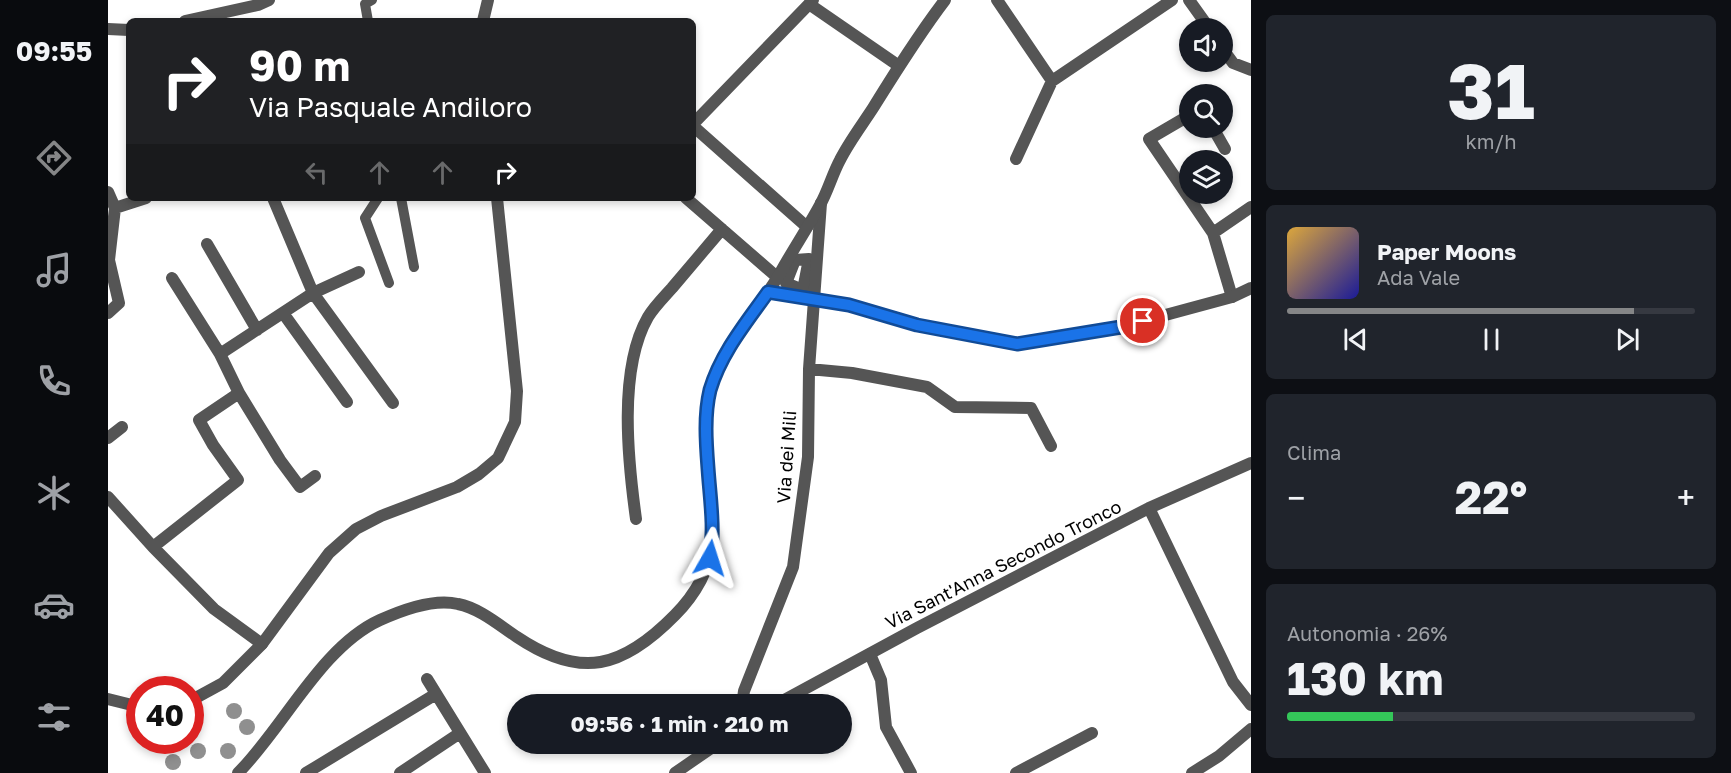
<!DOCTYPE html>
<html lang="it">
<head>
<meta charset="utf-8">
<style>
	:root { --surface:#171b24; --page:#20242c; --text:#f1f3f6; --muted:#9ea1a6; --line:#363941; --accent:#858687 }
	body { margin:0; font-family:"Golos Text",sans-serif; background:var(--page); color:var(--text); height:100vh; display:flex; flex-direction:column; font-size:22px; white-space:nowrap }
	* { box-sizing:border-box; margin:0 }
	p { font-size:20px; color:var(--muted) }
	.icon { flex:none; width:33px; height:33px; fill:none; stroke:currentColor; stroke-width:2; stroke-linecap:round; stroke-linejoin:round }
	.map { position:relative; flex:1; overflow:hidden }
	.drawer { display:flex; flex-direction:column; gap:15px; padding:15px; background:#0d0f14; width:480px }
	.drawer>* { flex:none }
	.top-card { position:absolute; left:18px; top:18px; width:570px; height:183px; border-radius:9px; box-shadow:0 3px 9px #0003; background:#202124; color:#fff; overflow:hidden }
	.tools { position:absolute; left:1071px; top:18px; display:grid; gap:12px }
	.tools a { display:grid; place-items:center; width:54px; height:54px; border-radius:50%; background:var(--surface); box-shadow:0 3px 9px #0003; font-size:30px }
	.speed { position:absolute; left:18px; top:676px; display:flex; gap:12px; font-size:30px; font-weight:700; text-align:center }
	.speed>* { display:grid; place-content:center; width:78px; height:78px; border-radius:50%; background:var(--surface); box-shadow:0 3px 9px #0003; line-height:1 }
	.speed .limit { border:9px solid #d22; background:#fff; color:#111 }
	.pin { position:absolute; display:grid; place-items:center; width:51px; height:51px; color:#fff; margin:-26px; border:3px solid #fff; border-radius:50%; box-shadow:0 2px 6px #0007 }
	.me { position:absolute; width:66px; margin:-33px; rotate:6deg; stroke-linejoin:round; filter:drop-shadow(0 0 4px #0008) }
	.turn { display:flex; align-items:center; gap:21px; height:126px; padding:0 24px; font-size:27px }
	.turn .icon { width:78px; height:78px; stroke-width:2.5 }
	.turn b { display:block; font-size:42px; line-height:51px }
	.lanes { display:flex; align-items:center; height:57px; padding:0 24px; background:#0003; justify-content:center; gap:30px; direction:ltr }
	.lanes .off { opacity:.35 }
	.big { font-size:45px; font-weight:700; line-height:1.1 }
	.drawer .card { flex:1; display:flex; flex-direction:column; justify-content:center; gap:9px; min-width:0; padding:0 21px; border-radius:9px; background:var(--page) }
	.drawer .dial { align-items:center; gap:0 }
	.dial b { font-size:78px; line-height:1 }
	.song { display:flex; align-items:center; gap:18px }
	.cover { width:72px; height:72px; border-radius:9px; background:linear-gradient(135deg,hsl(40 70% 55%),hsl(240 70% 35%)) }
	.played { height:6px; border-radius:3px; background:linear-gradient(90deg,var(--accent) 85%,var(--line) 85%) }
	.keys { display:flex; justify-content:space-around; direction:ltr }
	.heat { display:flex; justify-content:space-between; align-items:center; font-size:33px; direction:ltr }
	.charge { height:9px; border-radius:4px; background:linear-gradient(90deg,#34c759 26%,var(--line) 0) }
	.trip { position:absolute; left:399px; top:694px; width:345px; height:60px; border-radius:30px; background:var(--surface); box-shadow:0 3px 9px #0003; font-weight:700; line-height:60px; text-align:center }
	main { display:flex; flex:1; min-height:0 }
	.dock { display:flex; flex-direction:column; width:108px; justify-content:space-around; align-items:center; background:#090b0e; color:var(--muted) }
	.dock .icon { width:42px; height:42px }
	.dock .active { color:var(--accent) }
	.dock b { font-size:27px; color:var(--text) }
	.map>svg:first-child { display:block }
</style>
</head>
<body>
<main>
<nav class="dock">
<b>09:55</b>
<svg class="icon active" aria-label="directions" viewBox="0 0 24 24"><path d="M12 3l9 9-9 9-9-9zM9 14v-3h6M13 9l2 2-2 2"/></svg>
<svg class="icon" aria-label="music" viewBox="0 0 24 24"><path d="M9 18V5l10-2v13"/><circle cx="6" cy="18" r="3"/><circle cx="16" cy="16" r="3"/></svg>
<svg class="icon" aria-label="phone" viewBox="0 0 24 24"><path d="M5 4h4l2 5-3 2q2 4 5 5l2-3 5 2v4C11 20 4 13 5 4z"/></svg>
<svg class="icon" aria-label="climate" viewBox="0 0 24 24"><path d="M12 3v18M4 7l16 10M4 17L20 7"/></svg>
<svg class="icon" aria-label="car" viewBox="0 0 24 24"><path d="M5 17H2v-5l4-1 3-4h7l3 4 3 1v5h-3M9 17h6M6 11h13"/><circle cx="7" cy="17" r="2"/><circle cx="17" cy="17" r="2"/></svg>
<svg class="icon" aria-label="filters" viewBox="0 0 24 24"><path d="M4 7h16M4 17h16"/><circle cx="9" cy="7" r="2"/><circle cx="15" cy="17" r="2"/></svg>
</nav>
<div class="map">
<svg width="1143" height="773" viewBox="0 0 1143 773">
	<rect width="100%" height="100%" fill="#fff"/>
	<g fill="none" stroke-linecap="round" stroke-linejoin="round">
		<!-- service -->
		<path stroke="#555" stroke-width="10" d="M260 21 257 4 264 0
			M270 198 257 218 281 283
			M293 198 306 267"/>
		<!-- pedestrian -->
		<path stroke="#555" stroke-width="12" d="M701 259 695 290 678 283 687 260Z"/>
		<!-- minor -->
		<path stroke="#555" stroke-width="12" d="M889 0 944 81
			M1081 0 1101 28
			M701 4 791 66
			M77 21 150 5 161 0
			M0 29 21 30
			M1114 48 1125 63 1143 70
			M1082 115 1041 139 1105 233 1124 297
			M585 124 705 0
			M585 126 699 227
			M1105 128 1117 149
			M908 159 944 81 1064 0
			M0 192 7 208 1 260 11 303 0 313
			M165 198 205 293 285 403
			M578 198 669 277
			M7 208 38 198
			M1105 233 1143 207
			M99 244 149 330
			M64 278 112 354 131 393 172 460 192 487 207 476
			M175 313 239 402
			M112 354 205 293 251 272
			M701 369 744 373 819 387 847 407 923 408 943 446
			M0 438 14 427
			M0 497 45 547 130 480 105 445 91 420 131 393
			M528 519C520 461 510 369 540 317 546 307 556 297 564 288 580 269 597 249 614 229
			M45 547 106 609 154 644
			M762 654 773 680 778 727 803 773
			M319 679 377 773
			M634 705 636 691 685 567 700 457 701 369 713 203
			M198 773 328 694
			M292 773 352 733
			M908 773 984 733
			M1084 773 1111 756 1143 729"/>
		<!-- tertiary -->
		<path stroke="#555" stroke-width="12" d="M375 21 380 0
			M660 292 689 297
			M741 305 809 325 909 344 1013 327 1124 297 1143 288
			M1041 508 1125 682 1143 705
			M0 699 32 707
			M82 701 115 683 154 644 221 553 248 529 273 516 349 487 371 474 390 458 407 422 409 391 389 198
			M667 705 809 628 1041 508 1143 463
			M130 773C176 727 213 647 272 620 294 610 326 598 350 604 371 608 391 625 409 637 473 680 515 668 567 615 587 595 603 568 605 539 606 529 604 518 603 508 600 471 593 429 602 391 614 347 648 313 671 275 684 251 699 229 712 205 720 191 724 175 732 160 741 142 754 125 765 108 788 71 811 34 837 0
			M567 773 609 744"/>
		<!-- tertiary-bridge -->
		<path stroke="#555" stroke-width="12" d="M689 297 741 305"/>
	</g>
	<!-- trees -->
	<g fill="#8f8f8f">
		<circle cx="126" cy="711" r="8"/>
		<circle cx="139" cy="727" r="8"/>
		<circle cx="90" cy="751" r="8"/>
		<circle cx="120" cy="751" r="8"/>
		<circle cx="65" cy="762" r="8"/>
	</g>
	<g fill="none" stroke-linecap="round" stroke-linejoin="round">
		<!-- route casing -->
		<g stroke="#114b97" stroke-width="15">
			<path id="route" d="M602 558C607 528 602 498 600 468 598 442 596 415 602 390 613 353 638 323 660 292L741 305 809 325 909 344 1013 327 1035 321"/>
		</g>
		<!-- route -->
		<use href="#route" stroke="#1a73e8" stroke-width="10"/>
	</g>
	<g text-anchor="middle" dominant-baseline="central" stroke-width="4.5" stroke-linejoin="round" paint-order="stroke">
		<!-- street labels -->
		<g font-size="18" fill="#000" stroke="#fff">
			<text transform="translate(678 457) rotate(-86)">Via dei Mili</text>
			<text transform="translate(895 564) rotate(-27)">Via Sant'Anna Secondo Tronco</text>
		</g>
	</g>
</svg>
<div class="tools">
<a><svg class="icon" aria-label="sound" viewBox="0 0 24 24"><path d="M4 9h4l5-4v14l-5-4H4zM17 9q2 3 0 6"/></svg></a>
<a><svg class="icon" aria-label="search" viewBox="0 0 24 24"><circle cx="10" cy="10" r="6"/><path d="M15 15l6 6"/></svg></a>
<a><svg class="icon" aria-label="layers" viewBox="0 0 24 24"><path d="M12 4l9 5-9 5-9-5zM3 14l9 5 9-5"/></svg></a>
</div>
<div class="speed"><div class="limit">40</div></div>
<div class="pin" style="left:1035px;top:321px;background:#d93025"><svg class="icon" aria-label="arrive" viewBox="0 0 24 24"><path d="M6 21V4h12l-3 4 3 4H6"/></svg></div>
<svg class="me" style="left:602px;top:558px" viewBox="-20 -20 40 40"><path d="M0-17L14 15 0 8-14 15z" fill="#1a73e8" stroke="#fff" stroke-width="4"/></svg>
<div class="trip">09:56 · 1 min · 210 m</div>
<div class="top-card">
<div class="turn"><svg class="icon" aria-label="right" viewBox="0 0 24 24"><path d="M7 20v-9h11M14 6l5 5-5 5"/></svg><div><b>90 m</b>Via Pasquale Andiloro</div></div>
<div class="lanes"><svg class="icon off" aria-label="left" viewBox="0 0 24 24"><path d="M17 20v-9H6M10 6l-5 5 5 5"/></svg><svg class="icon off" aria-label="ahead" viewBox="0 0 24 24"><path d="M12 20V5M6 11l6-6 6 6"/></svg><svg class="icon off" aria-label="ahead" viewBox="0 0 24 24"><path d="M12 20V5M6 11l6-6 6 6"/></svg><svg class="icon" aria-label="right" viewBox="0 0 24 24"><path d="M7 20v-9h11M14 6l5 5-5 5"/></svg></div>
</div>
</div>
<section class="drawer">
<div class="card dial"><b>31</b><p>km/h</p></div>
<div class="card">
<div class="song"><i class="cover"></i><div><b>Paper Moons</b><p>Ada Vale</p></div></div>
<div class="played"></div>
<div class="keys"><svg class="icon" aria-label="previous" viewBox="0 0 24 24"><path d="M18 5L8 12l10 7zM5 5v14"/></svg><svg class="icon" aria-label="pause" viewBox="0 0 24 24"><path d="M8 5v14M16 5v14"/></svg><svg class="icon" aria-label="next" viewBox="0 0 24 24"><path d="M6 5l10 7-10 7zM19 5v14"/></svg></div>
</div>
<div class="card"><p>Clima</p>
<div class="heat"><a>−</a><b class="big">22°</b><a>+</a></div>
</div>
<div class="card"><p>Autonomia · 26%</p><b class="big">130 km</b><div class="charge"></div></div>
</section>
</main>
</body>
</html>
